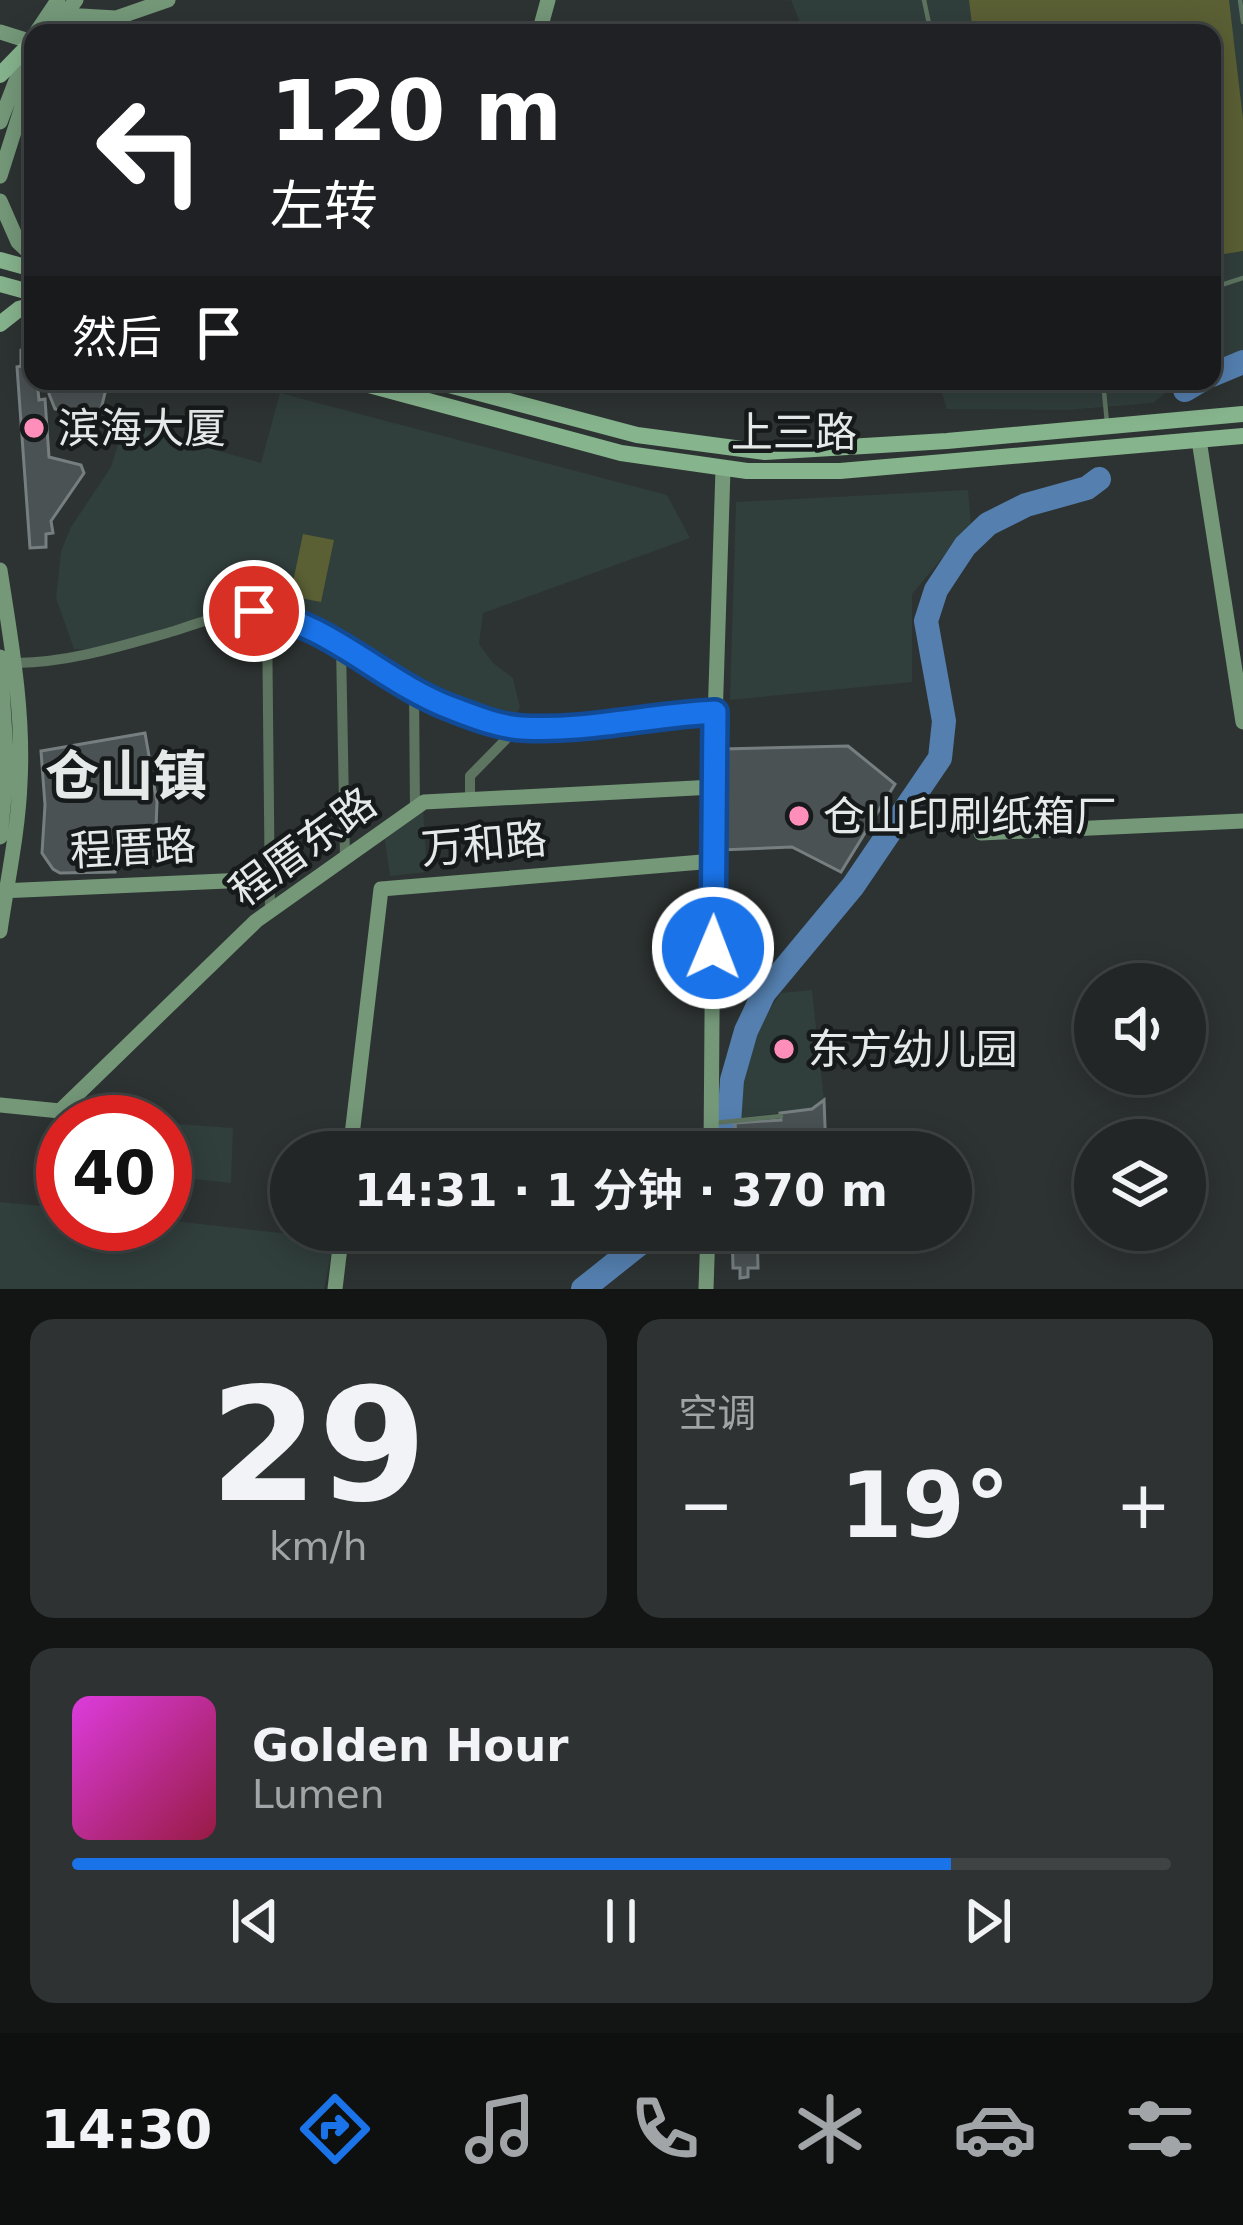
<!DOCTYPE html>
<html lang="zh">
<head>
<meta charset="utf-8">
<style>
	:root { --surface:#222626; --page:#2e3232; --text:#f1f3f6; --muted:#a2a5a7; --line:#3f4343; --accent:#1a73e8 }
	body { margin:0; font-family:"DejaVu Sans","Noto Sans SC",sans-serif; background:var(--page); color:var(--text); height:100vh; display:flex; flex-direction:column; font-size:45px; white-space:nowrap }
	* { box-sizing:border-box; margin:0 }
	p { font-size:39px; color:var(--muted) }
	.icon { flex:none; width:66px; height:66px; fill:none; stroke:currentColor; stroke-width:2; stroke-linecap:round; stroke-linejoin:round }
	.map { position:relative; height:1289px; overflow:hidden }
	.sheet { display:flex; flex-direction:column; gap:30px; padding:30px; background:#131515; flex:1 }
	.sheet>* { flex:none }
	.banner { position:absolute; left:24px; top:24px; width:1197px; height:366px; border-radius:24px; box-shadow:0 6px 30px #0003,0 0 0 3px var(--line); background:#202124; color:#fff; overflow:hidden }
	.buttons { position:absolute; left:1074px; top:963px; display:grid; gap:24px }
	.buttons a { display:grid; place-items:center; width:132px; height:132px; border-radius:50%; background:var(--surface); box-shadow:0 6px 30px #0003,0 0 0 3px var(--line); font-size:60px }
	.speed { position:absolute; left:36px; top:1095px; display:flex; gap:24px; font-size:60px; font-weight:700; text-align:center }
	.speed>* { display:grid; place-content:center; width:156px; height:156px; border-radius:50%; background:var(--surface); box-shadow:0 6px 30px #0003,0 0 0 3px var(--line); line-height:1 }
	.speed .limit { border:18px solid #d22; background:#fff; color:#111 }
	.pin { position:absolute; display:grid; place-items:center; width:102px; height:102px; color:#fff; margin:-51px; border:6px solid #fff; border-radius:50%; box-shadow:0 3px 12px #0007 }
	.me { position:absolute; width:132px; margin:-66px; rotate:1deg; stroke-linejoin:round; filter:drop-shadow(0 0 9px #0008) }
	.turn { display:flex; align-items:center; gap:42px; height:252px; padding:0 48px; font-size:54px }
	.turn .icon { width:156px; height:156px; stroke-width:2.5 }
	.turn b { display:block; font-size:84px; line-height:102px }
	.then { display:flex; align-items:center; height:114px; padding:0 48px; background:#0003; gap:24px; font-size:45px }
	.big { font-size:90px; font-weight:600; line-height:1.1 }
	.sheet .tile { flex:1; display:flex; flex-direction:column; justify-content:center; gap:18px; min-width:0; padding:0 42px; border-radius:24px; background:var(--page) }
	.sheet .dial { align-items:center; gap:0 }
	.dial b { font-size:156px; line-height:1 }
	.song { display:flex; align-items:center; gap:36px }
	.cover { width:144px; height:144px; border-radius:18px; background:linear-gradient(135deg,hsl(300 70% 55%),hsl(340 70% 35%)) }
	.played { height:12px; border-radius:6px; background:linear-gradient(90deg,var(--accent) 80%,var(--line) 80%) }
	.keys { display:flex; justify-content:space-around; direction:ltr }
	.heat { display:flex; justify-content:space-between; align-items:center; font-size:66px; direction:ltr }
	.sheet .tiles { flex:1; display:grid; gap:30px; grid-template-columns:1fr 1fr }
	.tile:last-child { grid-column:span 2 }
	.trip { position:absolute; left:270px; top:1131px; width:702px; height:120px; border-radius:60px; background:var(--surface); box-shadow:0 6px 30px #0003,0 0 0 3px var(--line); font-weight:600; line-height:120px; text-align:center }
	.tabs { display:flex; height:192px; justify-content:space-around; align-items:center; background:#0e0f0f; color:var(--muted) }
	.tabs .icon { width:84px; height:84px }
	.tabs .active { color:var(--accent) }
	.tabs b { font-size:54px; color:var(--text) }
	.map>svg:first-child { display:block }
</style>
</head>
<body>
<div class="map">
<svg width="1243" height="1289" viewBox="0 0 1243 1289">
	<rect width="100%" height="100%" fill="#2d3332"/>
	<!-- built -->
	<path fill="#303e3c" d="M791 0H1243V354L1212 365V33H804Z
		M938 381H1181L1153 403 1066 410 947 409Z
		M280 393 667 495 690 538 483 613 479 644 493 663 513 678 520 707 513 723 433 698 352 646 261 608 93 650 74 649 56 598 61 551 71 527 111 467 124 424 261 463Z
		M968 490 971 524 912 594V682L730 700 736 502Z
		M423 807 427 872 390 876 384 834Z
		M812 990 824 1100 812 1109 740 1118 739 1104 756 1029 781 993Z
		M165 1123 233 1128 231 1183 165 1176Z
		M0 1202 63 1208V1224H165V1220L334 1239 324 1289H0Z"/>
	<!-- green -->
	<path fill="#5a5f34" d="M969 0H1229L1243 119V251L1212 256V33H973Z
		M303 534 334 540 321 602 290 596Z"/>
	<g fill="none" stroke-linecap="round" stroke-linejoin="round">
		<!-- river -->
		<path stroke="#547faf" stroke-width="24" d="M1212 375 1243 362
			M1185 390 1200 381
			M727 1152 732 1080 746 1031 764 993 853 886 940 758 944 721 926 621 936 590 965 546 988 524 1026 505 1087 488 1099 479
			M583 1289 657 1230"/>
	</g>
	<!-- building -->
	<path fill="#4b5254" stroke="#767e80" stroke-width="3" d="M33 167V230L23 217Z
		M33 333V381H37L39 400 45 399 49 457 81 465 84 473 51 521 53 533 46 534V547L30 548 17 367 21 366V350L31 344Z
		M51 381H108L99 417 55 409 49 394Z
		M145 733 157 802 156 828 120 830 115 872 60 873 53 869 42 853 45 805 41 751Z
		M848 746 895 784 841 872 792 847 721 850 722 749Z
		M824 1100 826 1152H737L735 1123 781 1120 780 1113 812 1109Z
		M732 1230H757L758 1268H748V1277L740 1278V1268H733Z
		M757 1230H796V1251H757Z"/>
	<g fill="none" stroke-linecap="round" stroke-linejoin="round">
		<!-- lane -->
		<path stroke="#5d7460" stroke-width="4.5" d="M924 0 931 33
			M1240 0 1243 22
			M1212 288 1243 278
			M1103 381 1107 423
			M715 1123 781 1116"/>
		<!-- street -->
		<path stroke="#5d7460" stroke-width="10" d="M267 613C355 637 428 720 520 728 584 734 650 715 715 713
			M341 646 345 857
			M16 663C71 662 121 646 174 631 203 622 236 607 267 613L270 910
			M414 689 415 810
			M470 800V776L517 728"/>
		<!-- secondary -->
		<path stroke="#759879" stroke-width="15" d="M64 15 116 18 168 0
			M0 32 32 42
			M36 33 58 0
			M51 33 76 0
			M539 33 548 0
			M0 122 29 47
			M0 176 33 72
			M0 201 18 242 33 256
			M1199 440 1243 722
			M0 570C11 641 24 711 20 783 18 833 7 882 0 931
			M0 657 7 768 0 837
			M981 833 1243 821
			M0 891 270 879
			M0 1105 60 1111 256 921 424 802 714 787
			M350 1152 381 889 714 861
			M711 1152 714 752 723 469
			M335 1289 342 1230
			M706 1289 708 1230"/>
		<!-- primary -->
		<path stroke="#86b48d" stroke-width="16" d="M0 75 32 42
			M0 260 33 269
			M0 284 33 293
			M0 324 19 309 33 305
			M354 381 621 453 747 471H840L1243 436
			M434 381 637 435 765 452 947 441 1243 414"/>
	</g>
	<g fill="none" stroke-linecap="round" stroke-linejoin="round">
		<!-- route casing -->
		<g stroke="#114b97" stroke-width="30">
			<path id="route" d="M254 611C328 621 382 682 451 708 472 716 499 727 522 728 586 732 650 715 715 712L713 948"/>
		</g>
		<!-- route -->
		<use href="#route" stroke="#1a73e8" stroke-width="21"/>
	</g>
	<!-- markers -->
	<g fill="#ff8eba" stroke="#171a1a" stroke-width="4.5">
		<circle cx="34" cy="428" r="12"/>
		<circle cx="799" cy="816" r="12"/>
		<circle cx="784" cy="1049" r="12"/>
	</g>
	<g text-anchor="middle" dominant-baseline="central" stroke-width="9" stroke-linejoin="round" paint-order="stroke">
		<!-- poi labels -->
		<g font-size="42" fill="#e5e9e8" stroke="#171a1a" text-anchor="start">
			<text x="58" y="428">滨海大厦</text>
			<text x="823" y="816">仓山印刷纸箱厂</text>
			<text x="808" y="1049">东方幼儿园</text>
		</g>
		<!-- street labels -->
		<g font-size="42" fill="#e5e9e8" stroke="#171a1a">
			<text x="794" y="432">上三路</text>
			<text transform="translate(484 844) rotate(-5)">万和路</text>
			<text transform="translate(303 847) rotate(-36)">程厝东路</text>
			<text transform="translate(133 848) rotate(-3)">程厝路</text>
		</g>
		<!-- district labels -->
		<g font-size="54" font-weight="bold" fill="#e5e9e8" stroke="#171a1a">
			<text x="126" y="776">仓山镇</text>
		</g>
	</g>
</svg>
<div class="buttons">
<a><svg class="icon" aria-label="sound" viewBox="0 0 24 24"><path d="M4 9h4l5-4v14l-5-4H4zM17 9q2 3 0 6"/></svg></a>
<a><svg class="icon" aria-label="layers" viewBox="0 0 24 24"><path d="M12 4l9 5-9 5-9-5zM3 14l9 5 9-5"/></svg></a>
</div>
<div class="speed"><div class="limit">40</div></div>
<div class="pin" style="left:254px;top:611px;background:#d93025"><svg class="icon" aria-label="arrive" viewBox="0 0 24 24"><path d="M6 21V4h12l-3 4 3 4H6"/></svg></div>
<svg class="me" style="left:713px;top:948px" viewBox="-20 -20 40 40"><circle r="17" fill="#1a73e8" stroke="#fff" stroke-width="3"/><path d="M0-11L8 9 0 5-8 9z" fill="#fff"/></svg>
<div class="trip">14:31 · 1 分钟 · 370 m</div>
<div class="banner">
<div class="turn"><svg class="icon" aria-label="left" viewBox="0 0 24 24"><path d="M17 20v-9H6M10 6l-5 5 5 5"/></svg><div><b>120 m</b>左转</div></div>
<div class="then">然后<svg class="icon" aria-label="arrive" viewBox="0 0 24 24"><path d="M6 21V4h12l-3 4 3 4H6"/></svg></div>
</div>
</div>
<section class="sheet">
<div class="tiles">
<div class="tile dial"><b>29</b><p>km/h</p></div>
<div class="tile"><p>空调</p>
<div class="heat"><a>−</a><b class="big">19°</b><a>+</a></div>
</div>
<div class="tile">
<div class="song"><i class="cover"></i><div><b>Golden Hour</b><p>Lumen</p></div></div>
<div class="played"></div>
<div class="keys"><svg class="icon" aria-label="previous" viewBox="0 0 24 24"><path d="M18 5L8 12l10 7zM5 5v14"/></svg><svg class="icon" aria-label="pause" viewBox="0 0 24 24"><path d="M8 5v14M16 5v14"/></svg><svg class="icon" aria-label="next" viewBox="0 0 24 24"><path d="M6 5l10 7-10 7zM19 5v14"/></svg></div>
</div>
</div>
</section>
<nav class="tabs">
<b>14:30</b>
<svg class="icon active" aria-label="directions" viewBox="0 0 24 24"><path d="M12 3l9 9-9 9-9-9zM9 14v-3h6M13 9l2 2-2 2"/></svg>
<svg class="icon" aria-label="music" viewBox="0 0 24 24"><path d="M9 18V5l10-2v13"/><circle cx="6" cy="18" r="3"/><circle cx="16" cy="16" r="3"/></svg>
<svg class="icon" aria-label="phone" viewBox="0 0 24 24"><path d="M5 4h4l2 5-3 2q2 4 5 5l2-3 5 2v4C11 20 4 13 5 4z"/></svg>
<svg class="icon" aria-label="climate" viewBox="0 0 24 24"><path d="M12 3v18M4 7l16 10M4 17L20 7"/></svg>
<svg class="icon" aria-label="car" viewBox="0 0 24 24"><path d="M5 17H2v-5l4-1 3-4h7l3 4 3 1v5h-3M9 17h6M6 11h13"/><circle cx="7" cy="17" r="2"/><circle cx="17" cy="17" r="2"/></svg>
<svg class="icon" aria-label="filters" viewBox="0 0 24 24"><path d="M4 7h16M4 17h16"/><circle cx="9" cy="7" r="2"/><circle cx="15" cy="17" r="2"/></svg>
</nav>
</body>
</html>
